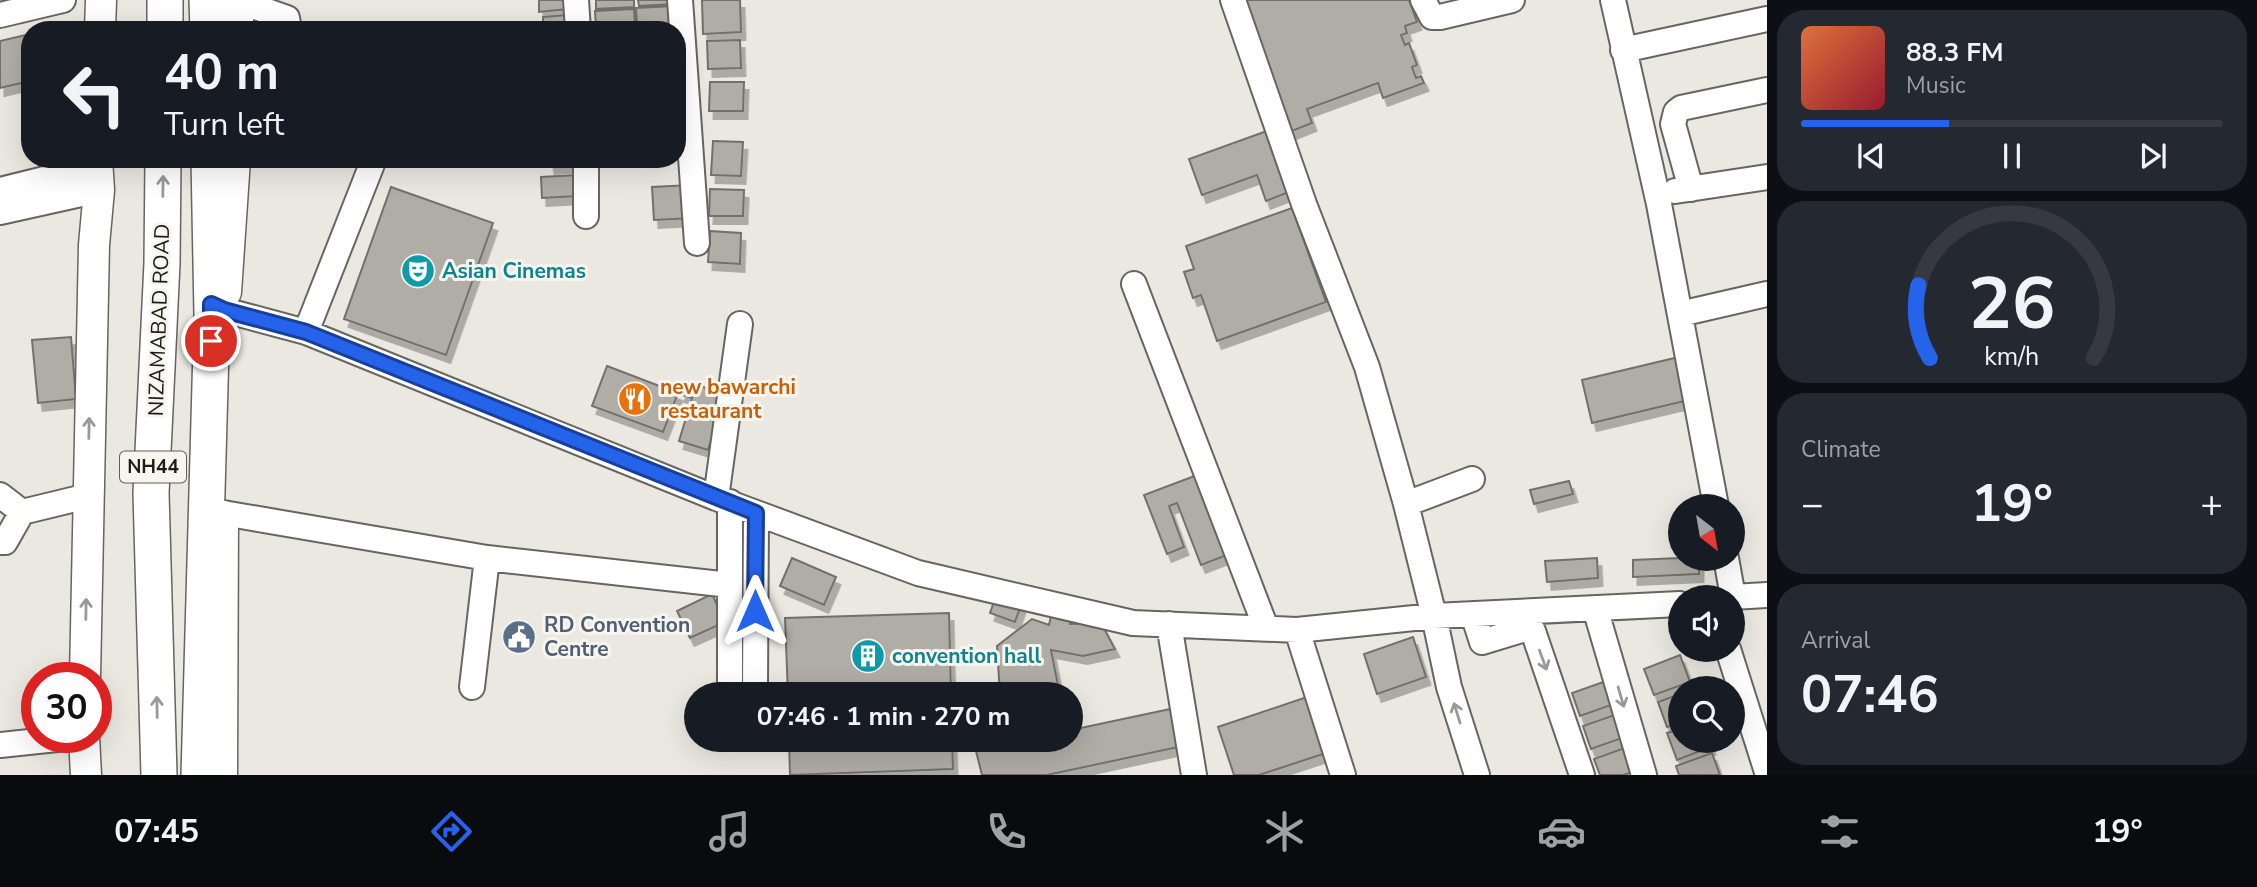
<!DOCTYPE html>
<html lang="en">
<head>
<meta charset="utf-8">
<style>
	:root { --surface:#171b24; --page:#242831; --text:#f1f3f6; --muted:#9ea1a6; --line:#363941; --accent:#2563eb }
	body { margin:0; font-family:"Nunito Sans",sans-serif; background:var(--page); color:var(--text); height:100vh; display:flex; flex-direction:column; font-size:26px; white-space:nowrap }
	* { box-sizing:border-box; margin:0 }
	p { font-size:23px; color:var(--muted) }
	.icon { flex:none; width:38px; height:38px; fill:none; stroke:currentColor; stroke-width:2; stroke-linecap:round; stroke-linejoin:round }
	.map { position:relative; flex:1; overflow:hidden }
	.details { display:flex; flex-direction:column; gap:10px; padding:10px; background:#0d0f14; width:490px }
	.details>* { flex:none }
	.banner { position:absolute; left:21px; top:21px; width:665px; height:147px; border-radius:28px; box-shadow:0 7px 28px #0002; background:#171b24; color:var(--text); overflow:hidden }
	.needle { width:46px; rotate:149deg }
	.fabs { position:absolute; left:1668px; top:494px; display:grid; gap:14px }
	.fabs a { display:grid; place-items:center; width:77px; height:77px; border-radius:50%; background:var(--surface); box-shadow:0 7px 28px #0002; font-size:35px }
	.speed { position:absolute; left:21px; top:662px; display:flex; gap:14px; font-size:35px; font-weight:700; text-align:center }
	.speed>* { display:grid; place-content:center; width:91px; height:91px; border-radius:50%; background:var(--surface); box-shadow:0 7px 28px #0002; line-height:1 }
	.speed .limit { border:10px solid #d22; background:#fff; color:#111 }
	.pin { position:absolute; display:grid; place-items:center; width:60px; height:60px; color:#fff; margin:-30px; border:4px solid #fff; border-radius:50%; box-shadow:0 2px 7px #0007 }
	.me { position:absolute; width:77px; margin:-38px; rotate:0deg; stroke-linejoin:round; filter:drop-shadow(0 0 5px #0008) }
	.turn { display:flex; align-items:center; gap:24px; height:147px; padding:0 28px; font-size:32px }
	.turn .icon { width:91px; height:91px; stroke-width:2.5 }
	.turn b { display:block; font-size:49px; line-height:60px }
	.big { font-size:52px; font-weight:700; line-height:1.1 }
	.details .widget { flex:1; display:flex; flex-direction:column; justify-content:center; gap:10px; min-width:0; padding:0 24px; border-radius:28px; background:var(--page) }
	.details .dial { align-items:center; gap:0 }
	.dial svg { height:182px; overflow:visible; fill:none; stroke:var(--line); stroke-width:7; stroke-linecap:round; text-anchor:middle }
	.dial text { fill:var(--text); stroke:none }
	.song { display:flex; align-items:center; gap:21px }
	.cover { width:84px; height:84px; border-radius:10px; background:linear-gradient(135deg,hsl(20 70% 55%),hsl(350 70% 35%)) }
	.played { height:7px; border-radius:4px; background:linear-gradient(90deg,var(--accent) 35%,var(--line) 35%) }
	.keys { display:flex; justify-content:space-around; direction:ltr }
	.heat { display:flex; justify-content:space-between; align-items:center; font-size:38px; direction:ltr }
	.trip { position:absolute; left:684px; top:682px; width:399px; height:70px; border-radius:35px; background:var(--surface); box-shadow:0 7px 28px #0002; font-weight:700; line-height:70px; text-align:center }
	.tabs { display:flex; height:112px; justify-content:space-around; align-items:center; background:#090b0e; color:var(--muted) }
	.tabs .icon { width:49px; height:49px }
	.tabs .active { color:var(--accent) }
	.tabs b { font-size:32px; color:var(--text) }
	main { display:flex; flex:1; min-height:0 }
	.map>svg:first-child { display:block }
</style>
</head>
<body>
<main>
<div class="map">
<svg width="1767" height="775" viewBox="0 0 1767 775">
	<defs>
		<filter id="shadow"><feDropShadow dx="4.5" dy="8" stdDeviation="0" flood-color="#0004"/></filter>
	</defs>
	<rect width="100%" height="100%" fill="#eae8e1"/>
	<!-- building -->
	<path fill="#b0ada7" stroke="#72706b" stroke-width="2" filter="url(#shadow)" d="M539 0H567L568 9 539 12Z
		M596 0H634V7L596 9Z
		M638 0H673L674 4 639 6Z
		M702 0H740L741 32 703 34Z
		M1245 0H1409L1417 22 1405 26 1407 33 1401 35 1405 45 1409 43 1417 65 1412 67 1416 78 1421 76 1424 83 1383 98 1378 83 1307 109 1312 123 1292 131Z
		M674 6 675 23 637 25 636 8Z
		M634 9 635 26 596 28 595 11Z
		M567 15 568 30H543V17Z
		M676 26 677 30H639V28Z
		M30 34V81L0 88V41Z
		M740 40 741 68 708 69 707 41Z
		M710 82H744L743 111H709Z
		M1275 128 1297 189 1266 201 1257 175 1202 195 1189 159Z
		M713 141 743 142 741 176 711 175Z
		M549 159H578V164L550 166Z
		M577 175 578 196 542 198 541 177Z
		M691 185 693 218 654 220 652 187Z
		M391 187 493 223 446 355 344 319Z
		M710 189 744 190 743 216H709Z
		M1292 208 1326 302 1217 341 1201 295 1193 298 1184 272 1194 269 1186 246Z
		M710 231 741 233 740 264 708 262Z
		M71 337 76 399 38 403 32 340Z
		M1683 356 1693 399 1592 423 1582 380Z
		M607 366 678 393 663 432 592 406Z
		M684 381 725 394 708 450 679 441 692 398 680 394Z
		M1197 475 1227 555 1201 565 1177 503 1169 506 1184 547 1167 554 1144 495Z
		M1569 481 1573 494 1534 504 1530 490Z
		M792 558 836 577 824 605 780 586Z
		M1597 558 1598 578 1547 582 1545 561Z
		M1680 558H1699V574L1633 577V560Z
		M712 594 725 622 690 638 677 611Z
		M996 596 1021 605 1015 622 990 613Z
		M1053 607 1072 611 1070 624 1101 623 1115 649 1083 656 1051 650 1060 695H1000L997 646 1032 619 1049 625Z
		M949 613 951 695H788L785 618Z
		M1413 637 1426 677 1377 694 1364 654Z
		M1680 655 1690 682 1654 695 1644 669Z
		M1734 678 1732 688H1706Z
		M1606 681 1614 704 1580 716 1572 693Z
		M1680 694V723L1667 727 1658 702Z
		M1307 697 1326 753 1259 775H1234L1218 727Z
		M1175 708 1183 746 1047 775H982L976 751 1024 740H1071V730Z
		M1617 714 1625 737 1591 749 1583 726Z
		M1680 729V740H1709L1711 747 1677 760 1667 733Z
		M789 740H952L953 769 790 775Z
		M1627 747 1636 771 1623 775H1600L1594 759Z
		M1712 753 1720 775H1679L1676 766Z"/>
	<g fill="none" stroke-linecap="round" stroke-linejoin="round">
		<!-- minor casing -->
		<g stroke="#686560" stroke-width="28">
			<path id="minor" d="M576 0 578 30
				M680 0 697 243
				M1233 0 1304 204 1367 367 1406 504 1434 616 1449 687 1477 775
				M1423 0 1432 17H1440L1512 0
				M1613 0 1659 204 1716 506
				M238 1 287 18 289 30
				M0 15 63 0
				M1623 50 1767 19
				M1691 189 1673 124 1676 112 1681 108 1767 90
				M0 190 97 166
				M1675 191 1767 177
				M0 212 99 190
				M586 216V159
				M1134 284 1266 628
				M211 304 224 310 306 332 716 498 918 573 1133 623 1297 630 1434 616 1680 604
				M1680 314 1767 294
				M306 332 374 159
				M0 495 22 512
				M716 498 740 324
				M1406 504 1472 479
				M223 513 487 558 730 585
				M0 542H5L22 512 88 496
				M1726 558 1733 597
				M1732 597 1767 595
				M1595 608 1644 775
				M1473 614 1482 642 1525 629 1533 631 1582 775
				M1169 624 1194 775
				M1297 630 1343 775
				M1728 649 1767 772
				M755 685 756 513
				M472 687 487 558
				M730 692V502
				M0 745 76 737"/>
		</g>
		<!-- major casing -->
		<g stroke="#686560" stroke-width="33">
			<path id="major" d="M238 0V30
				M100 30 101 0
				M226 292 235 159
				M85 677 94 245 99 190 97 159
				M84 737 86 775
				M222 775 223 516"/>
		</g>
		<!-- highway casing -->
		<g stroke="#686560" stroke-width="38">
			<path id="highway" d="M207 0 208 30
				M165 30V0
				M159 775 151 493 162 263 163 159
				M199 775 212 314 209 159"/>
		</g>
		<!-- minor -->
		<use href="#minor" stroke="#fff" stroke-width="24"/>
		<!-- major -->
		<use href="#major" stroke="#fff" stroke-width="30"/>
		<!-- highway -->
		<use href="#highway" stroke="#fff" stroke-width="35"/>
	</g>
	<!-- one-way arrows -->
	<defs><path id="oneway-shaft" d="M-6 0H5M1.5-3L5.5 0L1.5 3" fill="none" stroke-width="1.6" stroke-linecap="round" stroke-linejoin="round" transform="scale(1.75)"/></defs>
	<g stroke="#999998">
		<use href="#oneway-shaft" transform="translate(163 186) rotate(-89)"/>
		<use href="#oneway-shaft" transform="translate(89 428) rotate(-89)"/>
		<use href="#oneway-shaft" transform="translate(86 609) rotate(-89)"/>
		<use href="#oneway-shaft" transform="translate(1543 660) rotate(70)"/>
		<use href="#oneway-shaft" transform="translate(1621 697) rotate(74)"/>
		<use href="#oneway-shaft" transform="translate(157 707) rotate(-91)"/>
		<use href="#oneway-shaft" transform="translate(1457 713) rotate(-107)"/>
	</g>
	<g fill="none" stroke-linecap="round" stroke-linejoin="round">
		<!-- route casing -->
		<g stroke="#184099" stroke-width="18">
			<path id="route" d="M211 341V304L224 310 306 332 756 513 755 611"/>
		</g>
		<!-- route -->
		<use href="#route" stroke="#2563eb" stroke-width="12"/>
	</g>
	<!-- icons -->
	<defs>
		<g id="theatre-disc" transform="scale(1.75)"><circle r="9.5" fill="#0f9aa8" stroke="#f8f5ef"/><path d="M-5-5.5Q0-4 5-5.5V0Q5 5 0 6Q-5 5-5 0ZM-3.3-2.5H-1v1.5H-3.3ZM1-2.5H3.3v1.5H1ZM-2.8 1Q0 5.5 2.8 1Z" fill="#fff"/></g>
		<g id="restaurant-disc" transform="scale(1.75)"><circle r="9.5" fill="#e8710a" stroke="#f8f5ef"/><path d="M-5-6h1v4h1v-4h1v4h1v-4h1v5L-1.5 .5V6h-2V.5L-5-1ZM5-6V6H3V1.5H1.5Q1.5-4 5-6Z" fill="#fff"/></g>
		<g id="civic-disc" transform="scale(1.75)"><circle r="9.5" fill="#5c6f8a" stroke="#f8f5ef"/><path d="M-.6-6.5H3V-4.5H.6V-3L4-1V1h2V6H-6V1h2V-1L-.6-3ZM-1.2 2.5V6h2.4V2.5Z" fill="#fff"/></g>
		<g id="building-disc" transform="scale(1.75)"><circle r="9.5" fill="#0f9aa8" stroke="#f8f5ef"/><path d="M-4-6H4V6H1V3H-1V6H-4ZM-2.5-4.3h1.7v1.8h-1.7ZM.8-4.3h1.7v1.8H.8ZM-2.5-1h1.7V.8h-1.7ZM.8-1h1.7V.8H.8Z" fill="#fff"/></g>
	</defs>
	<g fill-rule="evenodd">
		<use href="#theatre-disc" x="418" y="271"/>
		<use href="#restaurant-disc" x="635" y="399"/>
		<use href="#civic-disc" x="519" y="637"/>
		<use href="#building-disc" x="868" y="656"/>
	</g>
	<g text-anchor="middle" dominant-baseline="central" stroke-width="6" stroke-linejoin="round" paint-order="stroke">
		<!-- shield labels -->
		<rect fill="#f8f5ef" stroke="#5f5d5a" stroke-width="2" x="120" y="451.5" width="66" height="31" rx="5"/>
		<g font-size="19" font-weight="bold" fill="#1d1c1a">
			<text x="153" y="467">NH44</text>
		</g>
		<!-- culture labels -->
		<g font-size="21" font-weight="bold" fill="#0d838f" stroke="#f8f5ef" text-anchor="start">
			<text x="442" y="271">Asian Cinemas</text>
			<text x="892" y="656">convention hall</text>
		</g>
		<!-- street labels -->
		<g font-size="21" fill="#1d1c1a" stroke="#f8f5ef">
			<text transform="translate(159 320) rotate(-88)">NIZAMABAD ROAD</text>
		</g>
		<!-- food labels -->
		<g font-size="21" font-weight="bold" fill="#c56008" stroke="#f8f5ef" text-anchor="start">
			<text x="660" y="387">new bawarchi<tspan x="660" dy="24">restaurant</tspan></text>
		</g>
		<!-- service labels -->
		<g font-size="21" font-weight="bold" fill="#4e5e75" stroke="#f8f5ef" text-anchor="start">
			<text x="544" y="625">RD Convention<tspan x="544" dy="24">Centre</tspan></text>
		</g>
	</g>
</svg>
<div class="fabs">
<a><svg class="needle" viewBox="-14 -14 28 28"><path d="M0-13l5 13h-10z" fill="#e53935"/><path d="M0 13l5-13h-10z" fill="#9ea1a6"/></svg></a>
<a><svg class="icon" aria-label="sound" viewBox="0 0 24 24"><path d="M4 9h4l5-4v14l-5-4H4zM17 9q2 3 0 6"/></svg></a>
<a><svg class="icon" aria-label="search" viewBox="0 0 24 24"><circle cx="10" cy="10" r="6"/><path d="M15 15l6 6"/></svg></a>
</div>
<div class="speed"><div class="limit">30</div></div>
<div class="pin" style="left:211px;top:341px;background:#d93025"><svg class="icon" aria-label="arrive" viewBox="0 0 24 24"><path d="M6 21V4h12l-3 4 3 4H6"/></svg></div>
<svg class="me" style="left:755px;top:611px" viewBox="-20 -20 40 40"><path d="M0-17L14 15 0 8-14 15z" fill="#2563eb" stroke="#fff" stroke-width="4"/></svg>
<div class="trip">07:46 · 1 min · 270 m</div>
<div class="banner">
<div class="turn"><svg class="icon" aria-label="left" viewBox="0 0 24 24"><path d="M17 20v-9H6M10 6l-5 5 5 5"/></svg><div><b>40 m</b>Turn left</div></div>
</div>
</div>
<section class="details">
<div class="widget">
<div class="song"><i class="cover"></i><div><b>88.3 FM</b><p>Music</p></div></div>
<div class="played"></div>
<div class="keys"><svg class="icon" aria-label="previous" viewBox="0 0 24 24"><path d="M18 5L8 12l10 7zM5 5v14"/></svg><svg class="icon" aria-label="pause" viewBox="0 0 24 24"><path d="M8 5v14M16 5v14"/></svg><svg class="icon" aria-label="next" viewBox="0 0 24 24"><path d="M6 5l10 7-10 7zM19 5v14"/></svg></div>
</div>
<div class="widget dial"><svg viewBox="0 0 100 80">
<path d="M14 69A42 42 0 1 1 86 69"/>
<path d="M14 69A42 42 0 0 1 9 37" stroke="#2563eb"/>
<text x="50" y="56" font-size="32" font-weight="700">26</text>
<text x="50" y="72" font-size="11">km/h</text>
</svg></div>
<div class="widget"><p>Climate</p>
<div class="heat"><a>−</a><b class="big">19°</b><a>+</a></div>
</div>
<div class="widget"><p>Arrival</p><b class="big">07:46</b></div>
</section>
</main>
<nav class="tabs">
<b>07:45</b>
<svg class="icon active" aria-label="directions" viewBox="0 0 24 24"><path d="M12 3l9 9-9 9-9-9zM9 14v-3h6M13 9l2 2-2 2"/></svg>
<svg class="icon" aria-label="music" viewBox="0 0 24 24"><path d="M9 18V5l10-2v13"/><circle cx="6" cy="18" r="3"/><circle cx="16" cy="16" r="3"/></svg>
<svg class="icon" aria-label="phone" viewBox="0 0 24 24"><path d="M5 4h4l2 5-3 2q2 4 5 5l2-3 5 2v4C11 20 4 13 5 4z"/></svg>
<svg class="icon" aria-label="climate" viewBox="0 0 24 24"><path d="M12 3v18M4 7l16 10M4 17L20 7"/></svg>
<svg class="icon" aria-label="car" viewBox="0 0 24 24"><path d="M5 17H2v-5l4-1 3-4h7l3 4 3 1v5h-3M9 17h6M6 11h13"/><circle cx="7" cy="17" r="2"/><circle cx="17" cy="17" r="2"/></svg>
<svg class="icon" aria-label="filters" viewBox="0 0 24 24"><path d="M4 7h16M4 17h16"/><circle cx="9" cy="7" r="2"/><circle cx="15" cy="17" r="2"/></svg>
<b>19°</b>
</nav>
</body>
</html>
